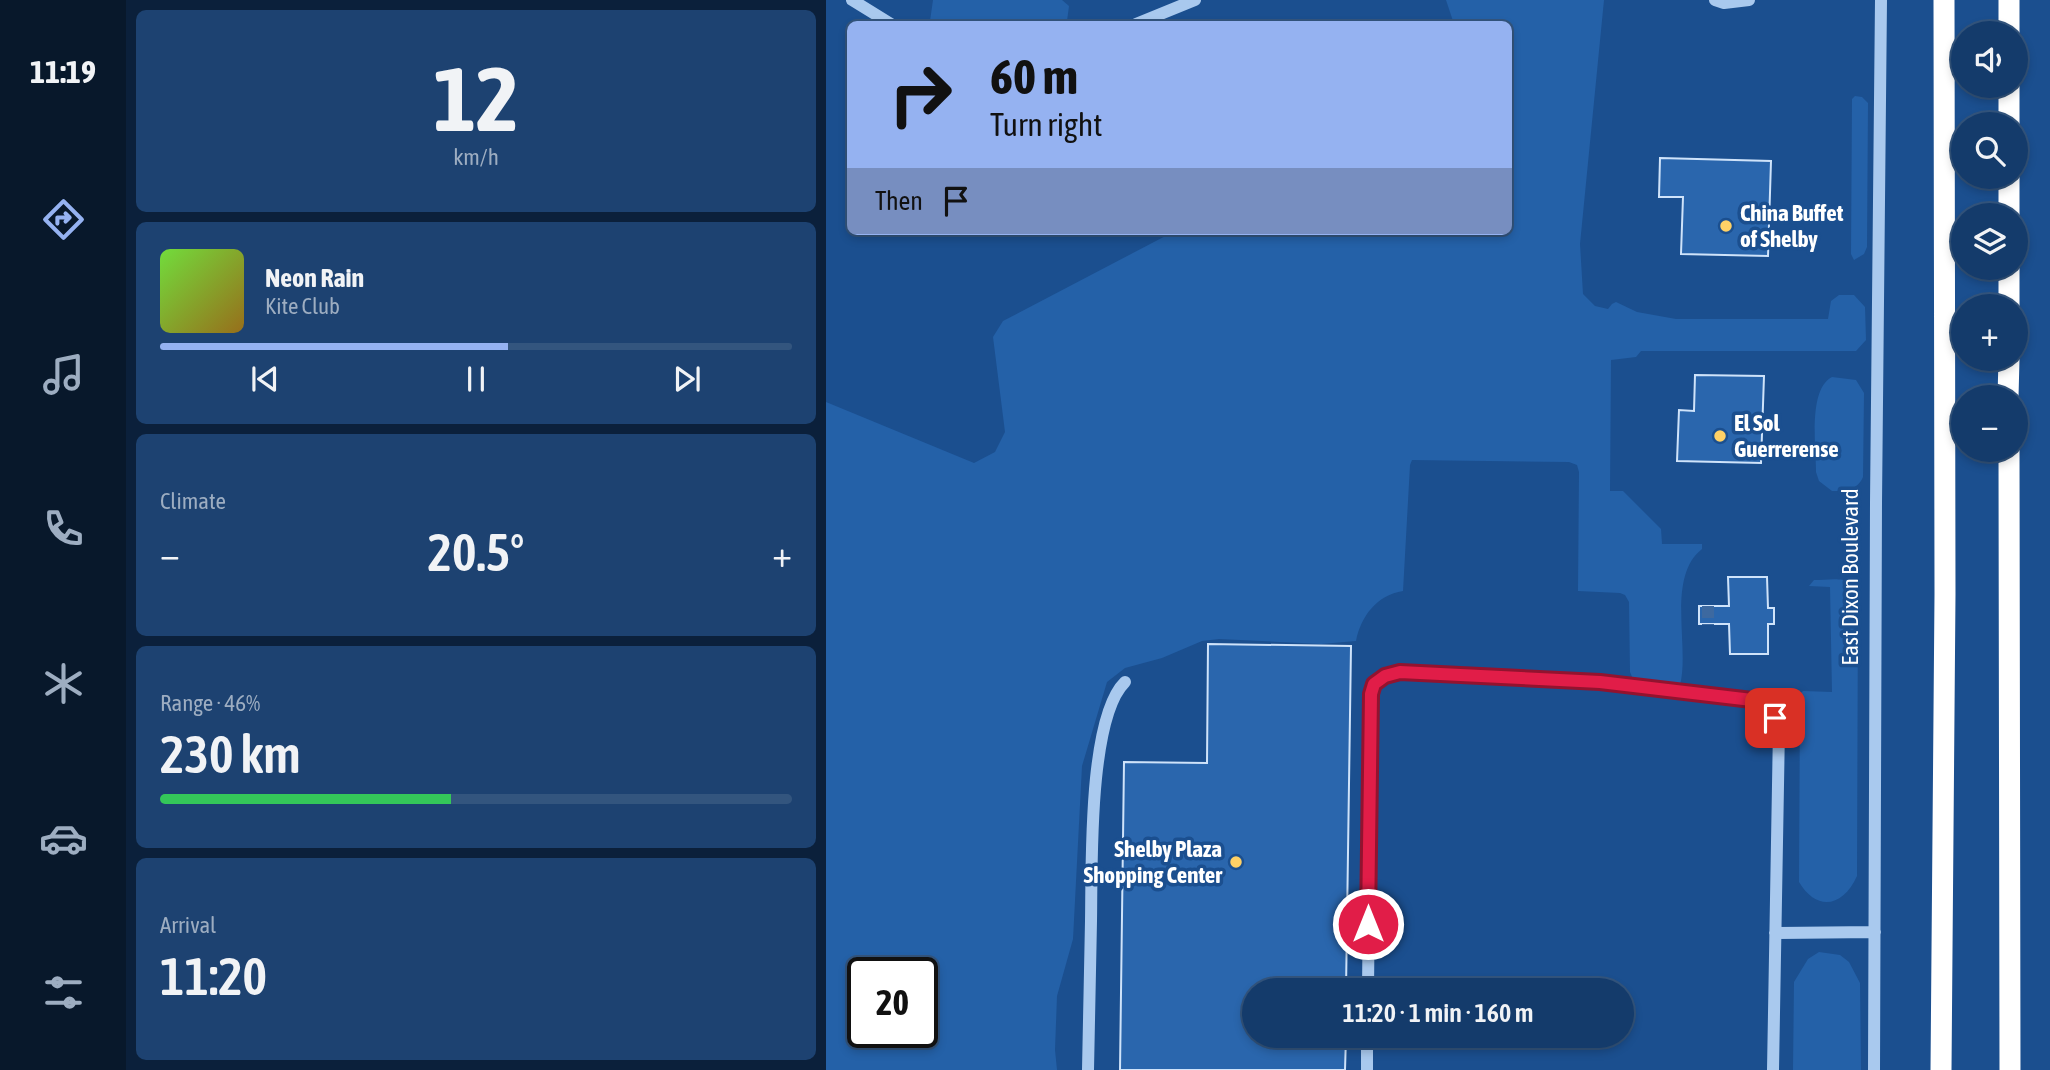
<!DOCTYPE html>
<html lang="en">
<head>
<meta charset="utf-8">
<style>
	:root { --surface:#143b6b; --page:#1d4271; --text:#f1f3f6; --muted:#9dadc1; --line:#33557e; --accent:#95b2f1 }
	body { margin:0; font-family:"Asap Condensed",sans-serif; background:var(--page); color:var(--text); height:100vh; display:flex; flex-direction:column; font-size:26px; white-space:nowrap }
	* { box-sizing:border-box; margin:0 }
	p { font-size:23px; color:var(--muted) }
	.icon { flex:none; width:38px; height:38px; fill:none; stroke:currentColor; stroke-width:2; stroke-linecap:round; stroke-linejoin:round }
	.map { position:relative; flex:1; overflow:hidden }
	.details { display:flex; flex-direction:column; gap:10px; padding:10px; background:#0b203b; width:700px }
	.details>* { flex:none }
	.hud { position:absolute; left:21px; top:21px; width:665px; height:214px; border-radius:10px; box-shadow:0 4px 10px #0003,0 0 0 2px var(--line); background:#95b2f1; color:#111; overflow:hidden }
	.tools { position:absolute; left:1125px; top:21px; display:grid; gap:14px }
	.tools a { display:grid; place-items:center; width:77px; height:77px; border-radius:50%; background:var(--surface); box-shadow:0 4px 10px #0003,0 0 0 2px var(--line); font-size:35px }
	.speed { position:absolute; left:21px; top:957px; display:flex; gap:14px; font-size:35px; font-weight:700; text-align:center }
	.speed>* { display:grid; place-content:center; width:91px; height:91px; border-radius:50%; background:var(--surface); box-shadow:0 4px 10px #0003,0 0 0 2px var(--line); line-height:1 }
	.speed .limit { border:4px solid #111; border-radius:10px; background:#fff; color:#111 }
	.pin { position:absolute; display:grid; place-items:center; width:60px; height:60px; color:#fff; margin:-30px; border-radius:14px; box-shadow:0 4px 10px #0006 }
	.me { position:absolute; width:77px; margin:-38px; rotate:0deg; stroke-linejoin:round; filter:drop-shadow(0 0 5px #0008) }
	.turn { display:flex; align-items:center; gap:24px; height:147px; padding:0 28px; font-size:32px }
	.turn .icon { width:91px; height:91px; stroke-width:2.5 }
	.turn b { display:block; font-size:49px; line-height:60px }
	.then { display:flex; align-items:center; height:66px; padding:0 28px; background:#0003; gap:14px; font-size:26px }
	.big { font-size:52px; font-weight:600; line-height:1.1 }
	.details .widget { flex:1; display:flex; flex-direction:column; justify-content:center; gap:10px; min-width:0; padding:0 24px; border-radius:10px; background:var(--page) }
	.details .dial { align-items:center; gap:0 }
	.dial b { font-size:91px; line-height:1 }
	.song { display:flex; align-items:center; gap:21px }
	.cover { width:84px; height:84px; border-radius:10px; background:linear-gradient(135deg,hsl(100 70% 55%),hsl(40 70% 35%)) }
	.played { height:7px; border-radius:4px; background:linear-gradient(90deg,var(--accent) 55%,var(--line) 55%) }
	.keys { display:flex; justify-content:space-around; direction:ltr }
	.heat { display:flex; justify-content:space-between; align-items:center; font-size:38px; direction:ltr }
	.charge { height:10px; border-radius:5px; background:linear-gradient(90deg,#34c759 46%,var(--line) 0) }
	.trip { position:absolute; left:416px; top:978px; width:392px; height:70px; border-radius:35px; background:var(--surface); box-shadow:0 4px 10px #0003,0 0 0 2px var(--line); font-weight:600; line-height:70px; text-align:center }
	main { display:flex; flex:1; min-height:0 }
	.menu { display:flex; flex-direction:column; width:126px; justify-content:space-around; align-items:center; background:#08182b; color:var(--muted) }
	.menu .icon { width:49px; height:49px }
	.menu .current { color:var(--accent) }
	.menu b { font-size:32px; color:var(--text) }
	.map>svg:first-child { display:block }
</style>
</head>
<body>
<main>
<nav class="menu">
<b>11:19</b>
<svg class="icon current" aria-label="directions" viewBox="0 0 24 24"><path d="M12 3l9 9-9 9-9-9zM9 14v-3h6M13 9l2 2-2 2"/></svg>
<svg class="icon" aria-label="music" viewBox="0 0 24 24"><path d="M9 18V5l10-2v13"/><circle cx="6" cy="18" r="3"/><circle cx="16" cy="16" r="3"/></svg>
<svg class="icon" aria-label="phone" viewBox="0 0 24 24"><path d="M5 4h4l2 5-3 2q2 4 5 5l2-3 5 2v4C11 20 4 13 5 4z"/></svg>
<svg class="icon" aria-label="climate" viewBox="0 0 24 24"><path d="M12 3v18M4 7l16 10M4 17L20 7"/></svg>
<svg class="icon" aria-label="car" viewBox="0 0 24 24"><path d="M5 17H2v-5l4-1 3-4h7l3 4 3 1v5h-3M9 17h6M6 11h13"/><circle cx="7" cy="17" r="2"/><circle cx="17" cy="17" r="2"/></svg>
<svg class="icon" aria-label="filters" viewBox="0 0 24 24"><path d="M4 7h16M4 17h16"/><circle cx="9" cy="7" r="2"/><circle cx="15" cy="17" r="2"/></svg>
</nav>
<section class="details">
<div class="widget dial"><b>12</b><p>km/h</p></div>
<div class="widget">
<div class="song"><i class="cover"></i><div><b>Neon Rain</b><p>Kite Club</p></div></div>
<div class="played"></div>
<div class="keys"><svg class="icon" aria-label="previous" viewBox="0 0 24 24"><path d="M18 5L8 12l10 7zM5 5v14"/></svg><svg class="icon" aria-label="pause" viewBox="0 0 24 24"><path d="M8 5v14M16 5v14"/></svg><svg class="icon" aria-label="next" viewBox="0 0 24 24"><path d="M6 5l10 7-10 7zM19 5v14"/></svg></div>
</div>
<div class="widget"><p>Climate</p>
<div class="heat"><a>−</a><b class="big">20.5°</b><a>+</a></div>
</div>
<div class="widget"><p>Range · 46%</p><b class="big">230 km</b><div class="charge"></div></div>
<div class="widget"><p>Arrival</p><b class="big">11:20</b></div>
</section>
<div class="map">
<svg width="1224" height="1070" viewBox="0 0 1224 1070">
	<rect width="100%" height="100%" fill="#1b4f8f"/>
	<!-- green -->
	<path fill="#2461a8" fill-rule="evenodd" d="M107 0H236L243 6 241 21 237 24H107L104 21Z
		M620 0H778L754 244 757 294 769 306 782 309 786 304 790 302 811 312 850 319H1002L1005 301 1013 295H1028L1039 307 1040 340 1030 351H815L810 357 785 360 784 491H797L835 529 836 544H876V549C840 577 864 648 854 685L807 679 804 672 803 602 799 595 794 593 752 591 753 472 751 465 743 462 586 460 584 465 577 591C551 595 535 616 530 641L495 644 393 639 376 641 336 658 299 668 281 682 256 766 247 939 231 996 229 1050 231 1070H0V402L148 463 169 452 179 432 167 337 177 321 349 231H682V24H628ZM37 973H96V1032H37Z
		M1029 96 1036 97 1042 103 1041 247 1038 254 1028 260 1025 254 1026 99Z
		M1006 377 1030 380 1038 393 1037 477C1032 490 1018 491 1006 491L993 481 990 472C990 447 982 389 1006 377Z
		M988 580C1005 580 1028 574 1032 594L1031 876C1017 907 991 912 973 882L974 694 977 691 1006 692 1004 587 983 586Z
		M993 952 1014 955 1023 962 1034 983 1035 1070H967L968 982 982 959Z"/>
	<!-- building -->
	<path fill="#2a66ad" stroke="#cfe3fa" stroke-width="2" d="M834 158 945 161 942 256 855 254 857 197H833Z
		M869 375 938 376 935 463 851 461 853 410 868 411Z
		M902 577H941L942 608H948V624H942V654H904L903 624H873V606H903Z
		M382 644 525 646 520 990H429V1036H520L519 1070H294L298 762 381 763Z"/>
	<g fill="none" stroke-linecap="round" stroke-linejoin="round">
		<!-- minor-tunnel -->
		<path stroke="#3d69a0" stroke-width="12" stroke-dasharray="12 6" stroke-linecap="butt" d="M882 606V625"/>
		<!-- minor -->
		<path stroke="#a9c9ee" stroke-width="12" d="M26 0 65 24
			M889 0 898 3 923 0
			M310 24 369 0
			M949 933 1049 932
			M542 990 545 694 548 684 559 676 574 672 774 683 926 700C940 707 948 714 953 728L947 1070
			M262 1070C263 1020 264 971 265 921 266 868 262 718 299 682
			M541 1070V1036
			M1048 1070 1050 503 1055 0"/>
		<!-- highway -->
		<path stroke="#fff" stroke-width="21" d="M1183 33V0
			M1183 124V86
			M1183 215V177
			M1183 306V268
			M1182 397 1183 359
			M1183 450 1184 1070
			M1115 1070 1119 594 1118 0"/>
	</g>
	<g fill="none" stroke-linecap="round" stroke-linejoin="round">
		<!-- route casing -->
		<g stroke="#92132f" stroke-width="18">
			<path id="route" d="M542 924 545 694 548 684 559 676 574 672 774 682 926 700 939 707 949 718"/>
		</g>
		<!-- route -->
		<use href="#route" stroke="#e11d48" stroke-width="12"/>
	</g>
	<!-- markers -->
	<g fill="#ffd166" stroke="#1b4f8f" stroke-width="2.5">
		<circle cx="900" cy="226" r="7"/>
		<circle cx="894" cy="436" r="7"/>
		<circle cx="410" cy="862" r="7"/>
	</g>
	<g text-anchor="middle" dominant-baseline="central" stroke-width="7" stroke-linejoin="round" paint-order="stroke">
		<!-- poi labels -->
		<g font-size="23" font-weight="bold" fill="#fff" stroke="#1b4f8f" text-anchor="start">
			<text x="914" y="213">China Buffet<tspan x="914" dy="26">of Shelby</tspan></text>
			<text x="908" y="423">El Sol<tspan x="908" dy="26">Guerrerense</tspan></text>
			<text x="396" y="849" text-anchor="end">Shelby Plaza<tspan x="396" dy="26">Shopping Center</tspan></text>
		</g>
		<!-- street labels -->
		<g font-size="23" fill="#fff" stroke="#1b4f8f">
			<text transform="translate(1024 577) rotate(-90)">East Dixon Boulevard</text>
		</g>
	</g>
</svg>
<div class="tools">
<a><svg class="icon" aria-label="sound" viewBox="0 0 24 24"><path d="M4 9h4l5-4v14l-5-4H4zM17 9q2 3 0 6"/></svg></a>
<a><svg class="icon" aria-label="search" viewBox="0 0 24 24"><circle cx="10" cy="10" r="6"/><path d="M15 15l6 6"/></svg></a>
<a><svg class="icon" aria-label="layers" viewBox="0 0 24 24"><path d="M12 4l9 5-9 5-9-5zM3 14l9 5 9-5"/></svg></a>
<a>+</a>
<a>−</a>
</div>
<div class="speed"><div class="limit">20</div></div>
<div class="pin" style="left:949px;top:718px;background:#d93025"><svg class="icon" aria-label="arrive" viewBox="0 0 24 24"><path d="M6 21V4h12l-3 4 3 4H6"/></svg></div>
<svg class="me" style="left:542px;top:924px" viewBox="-20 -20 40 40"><circle r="17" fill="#e11d48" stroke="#fff" stroke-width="3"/><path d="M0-11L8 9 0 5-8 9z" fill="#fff"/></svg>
<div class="trip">11:20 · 1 min · 160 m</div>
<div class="hud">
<div class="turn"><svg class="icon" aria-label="right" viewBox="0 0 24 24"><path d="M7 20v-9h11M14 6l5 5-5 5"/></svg><div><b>60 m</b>Turn right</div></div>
<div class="then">Then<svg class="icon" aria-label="arrive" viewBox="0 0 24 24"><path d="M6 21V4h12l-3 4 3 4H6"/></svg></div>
</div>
</div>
</main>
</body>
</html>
